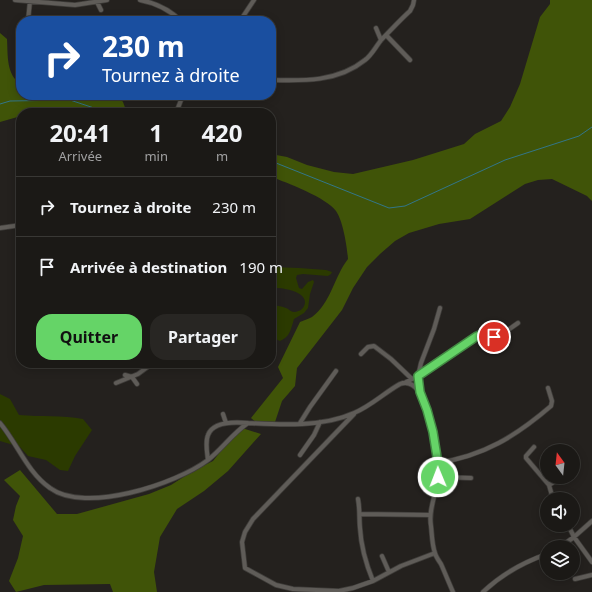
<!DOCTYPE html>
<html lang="fr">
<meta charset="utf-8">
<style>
:root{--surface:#1b1916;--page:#282623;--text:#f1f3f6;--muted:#a0a0a1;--line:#393835;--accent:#65d467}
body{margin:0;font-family:"Noto Sans",sans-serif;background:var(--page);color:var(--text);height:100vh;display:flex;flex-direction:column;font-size:15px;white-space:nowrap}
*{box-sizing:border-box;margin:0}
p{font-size:13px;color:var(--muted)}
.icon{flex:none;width:22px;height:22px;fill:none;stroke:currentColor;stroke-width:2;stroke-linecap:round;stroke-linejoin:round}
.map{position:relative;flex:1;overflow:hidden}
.sheet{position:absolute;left:16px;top:108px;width:260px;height:260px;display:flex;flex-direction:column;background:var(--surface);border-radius:16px;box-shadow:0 2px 10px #0003,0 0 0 1px var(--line)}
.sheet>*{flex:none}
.guide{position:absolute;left:16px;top:16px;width:260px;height:84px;border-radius:16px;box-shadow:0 2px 10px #0003,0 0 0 1px var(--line);background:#1a4fa0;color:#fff;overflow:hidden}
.needle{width:26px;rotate:345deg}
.buttons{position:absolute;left:540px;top:444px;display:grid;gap:8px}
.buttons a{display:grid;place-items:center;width:40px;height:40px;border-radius:50%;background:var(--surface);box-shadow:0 2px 10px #0003,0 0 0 1px var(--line);font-size:20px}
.pin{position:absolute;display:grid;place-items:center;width:34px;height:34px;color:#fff;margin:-17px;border:2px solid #fff;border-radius:50%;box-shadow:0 1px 4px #0007}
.me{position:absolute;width:44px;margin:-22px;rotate:359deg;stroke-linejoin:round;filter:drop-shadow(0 0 3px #0008)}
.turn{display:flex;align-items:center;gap:14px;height:84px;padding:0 20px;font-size:18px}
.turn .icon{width:52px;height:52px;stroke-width:2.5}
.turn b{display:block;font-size:28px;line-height:34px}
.eta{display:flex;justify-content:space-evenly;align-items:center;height:68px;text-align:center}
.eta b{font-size:24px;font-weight:700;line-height:28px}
.action{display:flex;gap:8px;margin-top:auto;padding:8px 20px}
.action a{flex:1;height:46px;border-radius:16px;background:var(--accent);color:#111;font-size:16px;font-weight:700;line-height:46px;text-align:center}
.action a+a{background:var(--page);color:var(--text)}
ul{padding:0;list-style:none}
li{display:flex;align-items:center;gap:12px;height:60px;padding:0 20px;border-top:1px solid var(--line)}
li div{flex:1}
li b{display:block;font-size:15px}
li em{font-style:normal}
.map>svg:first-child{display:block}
</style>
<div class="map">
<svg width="592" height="592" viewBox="0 0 592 592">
<rect width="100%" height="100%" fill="#24211e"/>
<path fill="#2b3a00" d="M271 267 299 268 326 270 332 272 331 274 328 276 303 274 297 275 296 278 299 288 302 289 308 282 313 280 314 282 310 294 308 308 304 313 294 319C291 329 290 337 280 341L271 337V304C276 306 281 306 286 308 289 309 291 312 294 312 304 312 309 301 301 295 295 290 279 287 271 288Z
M0 394 10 399 19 415C41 417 62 415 83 419L92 430 75 456 68 471 60 470 46 460 28 456 20 447 0 441Z"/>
<path fill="#405408" d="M550 0H592V201L587 196 552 179 538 180 525 184 470 219 439 224 409 233 395 241 380 254 367 267 353 288 342 310 297 368 295 386 282 401 275 422C265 425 259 426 251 418L283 378 278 367 300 322C304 320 309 319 312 317 331 303 334 277 348 259 347 246 343 221 336 211 327 198 286 182 271 177V154L287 157 307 165 334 172 353 174 413 160 464 144 475 134 501 121 510 107 520 84 540 17 550 4Z
M0 33 7 39C8 55 6 75 21 84V95H118L123 102 127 113 50 112 21 113V116L0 122Z
M242 428 261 434 228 471 204 491 177 509 160 537 154 572 157 592H113L110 584 44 585 16 592 9 581 18 558 23 536 13 520 16 506 20 496 4 480 20 470 57 514H77L149 494 171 485 193 471 213 461 224 447Z"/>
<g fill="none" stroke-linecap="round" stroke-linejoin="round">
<path stroke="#327689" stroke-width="1" d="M0 104 10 101 70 100 109 113
M271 161 389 208 405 206 505 160 579 136 592 127"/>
<g stroke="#3f3d3a" stroke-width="5.5">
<path id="minor" d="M15 0 75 5 107 0
M140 0C156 3 169 9 181 21
M97 2 101 10
M28 21 30 1
M240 21 254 0
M376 28 381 40
M386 35 410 60
M271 80C303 81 338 82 365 60 372 55 376 46 382 39 391 30 400 20 410 11L413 5 414 0
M176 113 183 95
M0 228 21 225
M361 354 368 347 374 346 391 359 412 379
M125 375 132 377 137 384
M406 382C428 372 446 355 466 342 471 339 477 334 483 334 488 333 492 337 498 337L518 323
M116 383 138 374 153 363
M420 392 418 376 421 363 434 329 440 308
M223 414 226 423
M354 414 253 519 245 532 242 542 245 568 276 585 293 589 339 591 353 588 373 581 401 566 435 553
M0 423C17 443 27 472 50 488 85 514 176 484 208 460 222 449 233 433 248 423 282 425 323 427 354 413 371 406 384 393 400 384 429 372 439 458 438 476 437 493 428 509 431 526 432 535 432 545 435 553 436 557 439 561 441 564 445 573 449 583 453 592
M300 423 310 407 336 371
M534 447 526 456V458L549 485 553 499
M300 455 314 435 320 422
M208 460C207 452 205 442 208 435 213 421 237 422 248 423
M437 463C484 456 516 436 551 406L552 401 548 388
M438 477 471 478
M549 485 562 477
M358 499C360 509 359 518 360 528 361 546 366 564 373 581
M360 514 430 515
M568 525 574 537 592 562
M560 547 574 537 592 521
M382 556 389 572
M575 579 592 575
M483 592C501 575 524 562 547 554"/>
</g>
<use href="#minor" stroke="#5f5c58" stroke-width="4"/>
</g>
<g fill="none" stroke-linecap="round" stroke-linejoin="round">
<g stroke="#428a43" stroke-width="10">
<path id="route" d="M438 477 437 457 433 432 427 410 420 392 418 376 477 336 484 333 494 337"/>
</g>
<use href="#route" stroke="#65d467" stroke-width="7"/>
</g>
</svg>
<div class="buttons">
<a><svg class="needle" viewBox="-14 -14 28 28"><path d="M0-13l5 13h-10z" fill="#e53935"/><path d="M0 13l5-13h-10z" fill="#a0a0a1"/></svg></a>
<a><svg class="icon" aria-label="sound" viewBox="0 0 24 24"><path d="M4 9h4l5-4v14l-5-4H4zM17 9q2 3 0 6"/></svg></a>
<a><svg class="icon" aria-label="layers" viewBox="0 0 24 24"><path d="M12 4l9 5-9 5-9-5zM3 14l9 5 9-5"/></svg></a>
</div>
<div class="pin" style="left:494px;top:337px;background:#d93025"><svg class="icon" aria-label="arrive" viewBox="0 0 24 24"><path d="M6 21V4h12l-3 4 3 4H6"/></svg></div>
<svg class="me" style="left:438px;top:477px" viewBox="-20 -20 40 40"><circle r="17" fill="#65d467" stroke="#fff" stroke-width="3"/><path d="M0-11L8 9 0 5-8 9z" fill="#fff"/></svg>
<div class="guide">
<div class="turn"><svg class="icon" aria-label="right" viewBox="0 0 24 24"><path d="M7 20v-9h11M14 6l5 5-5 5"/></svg><div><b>230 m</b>Tournez à droite</div></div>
</div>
<section class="sheet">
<div class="eta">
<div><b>20:41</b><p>Arrivée</p></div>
<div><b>1</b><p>min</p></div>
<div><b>420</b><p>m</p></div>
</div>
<ul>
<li><svg class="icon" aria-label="right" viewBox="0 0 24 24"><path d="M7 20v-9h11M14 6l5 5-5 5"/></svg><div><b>Tournez à droite</b></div><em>230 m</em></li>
<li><svg class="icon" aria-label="arrive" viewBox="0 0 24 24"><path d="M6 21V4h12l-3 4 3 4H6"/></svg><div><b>Arrivée à destination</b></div><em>190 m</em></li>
</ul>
<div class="action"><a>Quitter</a><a>Partager</a></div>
</section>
</div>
